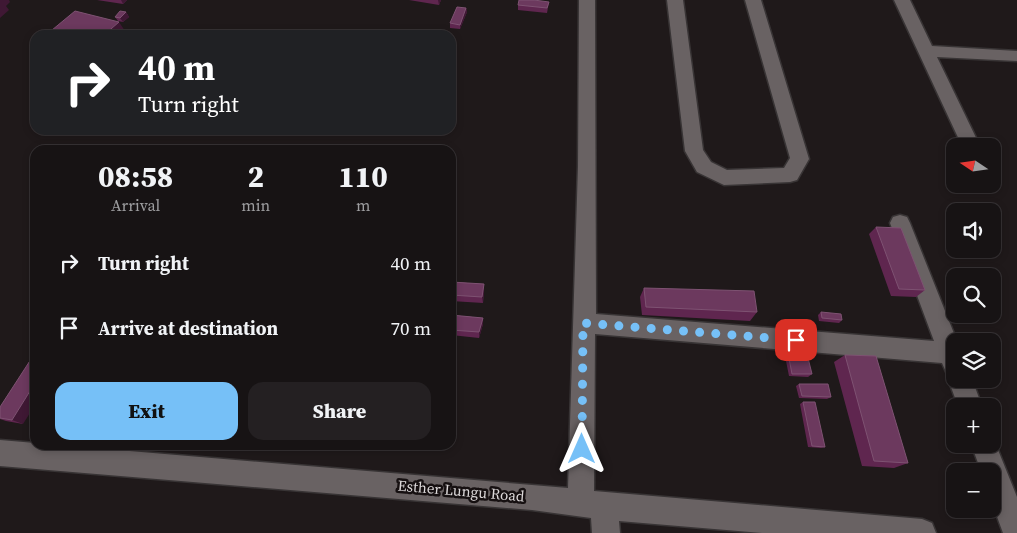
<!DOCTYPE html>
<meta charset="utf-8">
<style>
:root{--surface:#171314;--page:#242022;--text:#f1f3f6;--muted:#9e9ea0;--line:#363234;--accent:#76c0f7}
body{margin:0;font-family:"Source Serif 4",serif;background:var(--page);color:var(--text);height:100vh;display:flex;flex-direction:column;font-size:19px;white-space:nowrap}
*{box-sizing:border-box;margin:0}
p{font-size:16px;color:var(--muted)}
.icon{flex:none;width:28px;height:28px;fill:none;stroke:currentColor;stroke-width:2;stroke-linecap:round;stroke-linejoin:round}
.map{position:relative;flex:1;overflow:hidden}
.sheet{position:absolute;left:30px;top:145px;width:426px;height:305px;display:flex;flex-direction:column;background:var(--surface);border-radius:15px;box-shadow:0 2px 8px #0003,0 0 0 1px var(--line)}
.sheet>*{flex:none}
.guide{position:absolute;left:30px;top:30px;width:426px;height:105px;border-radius:15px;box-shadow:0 2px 8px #0003,0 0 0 1px var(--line);background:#202124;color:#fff;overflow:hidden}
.needle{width:32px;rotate:283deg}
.fabs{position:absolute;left:946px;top:138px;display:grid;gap:10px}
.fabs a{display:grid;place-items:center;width:55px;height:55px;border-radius:10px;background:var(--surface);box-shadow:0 2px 8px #0003,0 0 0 1px var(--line);font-size:25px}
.pin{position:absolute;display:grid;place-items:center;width:42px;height:42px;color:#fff;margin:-21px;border-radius:10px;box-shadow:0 2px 8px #0006}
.me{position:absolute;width:55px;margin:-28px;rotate:0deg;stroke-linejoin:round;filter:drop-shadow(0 0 4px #0008)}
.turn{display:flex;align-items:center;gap:18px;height:105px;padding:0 25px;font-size:22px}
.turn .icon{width:65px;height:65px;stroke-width:2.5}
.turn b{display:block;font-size:35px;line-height:42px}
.eta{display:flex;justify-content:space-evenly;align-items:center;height:85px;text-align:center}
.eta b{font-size:30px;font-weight:800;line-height:35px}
.cta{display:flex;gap:10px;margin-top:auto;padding:10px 25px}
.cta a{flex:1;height:58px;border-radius:15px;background:var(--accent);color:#111;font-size:20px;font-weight:800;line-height:58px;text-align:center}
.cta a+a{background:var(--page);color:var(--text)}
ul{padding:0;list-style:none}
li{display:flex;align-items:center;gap:15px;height:65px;padding:0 25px}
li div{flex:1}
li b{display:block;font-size:19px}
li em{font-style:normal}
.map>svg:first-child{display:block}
</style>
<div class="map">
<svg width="1017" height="533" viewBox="0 0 1017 533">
<rect width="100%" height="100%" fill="#1f191a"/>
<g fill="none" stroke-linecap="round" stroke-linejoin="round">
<g stroke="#383435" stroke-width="3">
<path id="minor" d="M579 0H595L596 314 934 341 890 223 893 217 900 215 907 217 910 223 957 341H955V379H972L982 406H958L948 379 950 374 946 372 942 363 595 334 594 491 922 519 932 523 936 533H762L619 521 620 533H592L591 518 532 510 0 466V440L35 443V445H59L568 488 578 166Z
M667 0H683L703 150 711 162 727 170 784 168 790 158 745 0H761L809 159 797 180 790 182 724 185 697 172 685 151Z
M894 0H910L932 46 1017 51V61L937 57 980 146H962Z
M992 435 1017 497V533H1003L992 503V471H981L971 444H992Z"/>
</g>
<use href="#minor" fill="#696263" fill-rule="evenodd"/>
</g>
<path fill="#5f264f" d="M97 0H127L123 4Z
M409 0H441L439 5Z
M549 2 547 13 518 10V5Z
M466 8 467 12 460 29 450 28V23Z
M126 12 129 17 123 22 118 21 115 17Z
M876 227 925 290 916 297 891 296 869 234Z
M451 282 484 284V290L483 303 451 301Z
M644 288 757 312 750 321 642 315 640 297Z
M821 312 842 320 839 323 819 321 818 315Z
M451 315 483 318V324L479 338 451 335Z
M788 353 812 374 808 377 789 376 785 356Z
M845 355 908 463 894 468 862 466 834 362Z
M799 384 831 397 827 399 799 398 796 386Z
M803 402 825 447 821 448 808 447 800 404Z
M0 407 23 424 6 421 0 419Z"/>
<path fill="#3f1834" d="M0 0H9L10 2 6 6 9 10 0 18Z
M121 0H127L123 4Z
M438 0H441L439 5Z
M466 8 467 12 460 29V25Z
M126 12 129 17 123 22 120 18Z
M119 22 127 34 126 35H104Z
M484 284V290L483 303 482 297Z
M483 318V324L479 338V332Z
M35 383V405L23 424 12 420Z"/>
<path fill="#6c395e" stroke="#7e5272" d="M519 0H534L549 2 547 8 518 5Z
M457 7 466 8 460 25 450 23Z
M75 11 119 22 104 35H46Z
M120 11 126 12 120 18 115 17Z
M138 31 150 33 148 35H134Z
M876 227 901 228 925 290 899 289Z
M451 282 484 284 482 297 451 295Z
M644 288 754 291 757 312 646 307Z
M821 312 841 314 842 320 822 318Z
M451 315 483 318 479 332 451 330Z
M35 353V383L12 420 0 418V407Z
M788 353 807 354 812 374H792Z
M845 355 876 356 908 463 874 461Z
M799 384H828L831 397 802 396Z
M803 402H815L825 447 812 446Z"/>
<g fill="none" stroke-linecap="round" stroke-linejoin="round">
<path stroke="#76c0f7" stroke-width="9" stroke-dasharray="0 16.2" d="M582 449 583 323 796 340"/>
</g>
<g text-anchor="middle" stroke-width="5" stroke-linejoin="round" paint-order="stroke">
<g font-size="15" fill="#ddd9da" stroke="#161011">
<text transform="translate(461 491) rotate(5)" y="5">Esther Lungu Road</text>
</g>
</g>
</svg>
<div class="fabs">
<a><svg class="needle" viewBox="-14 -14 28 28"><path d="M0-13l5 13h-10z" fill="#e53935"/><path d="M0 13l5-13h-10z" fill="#9e9ea0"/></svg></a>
<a><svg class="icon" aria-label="sound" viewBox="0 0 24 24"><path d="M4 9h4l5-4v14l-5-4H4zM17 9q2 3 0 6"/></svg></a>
<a><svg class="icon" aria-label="search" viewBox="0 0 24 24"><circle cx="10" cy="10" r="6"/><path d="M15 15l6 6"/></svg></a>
<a><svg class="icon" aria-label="layers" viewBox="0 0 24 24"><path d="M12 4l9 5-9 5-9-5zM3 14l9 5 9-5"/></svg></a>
<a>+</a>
<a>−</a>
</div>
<div class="pin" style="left:796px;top:340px;background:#d93025"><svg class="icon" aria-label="arrive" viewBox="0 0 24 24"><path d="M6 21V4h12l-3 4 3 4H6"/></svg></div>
<svg class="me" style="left:582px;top:449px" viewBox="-20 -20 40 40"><path d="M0-17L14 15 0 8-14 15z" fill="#76c0f7" stroke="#fff" stroke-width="4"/></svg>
<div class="guide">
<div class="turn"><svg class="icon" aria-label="right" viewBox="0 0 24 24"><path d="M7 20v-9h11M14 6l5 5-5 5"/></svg><div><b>40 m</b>Turn right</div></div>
</div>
<section class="sheet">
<div class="eta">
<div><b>08:58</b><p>Arrival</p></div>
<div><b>2</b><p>min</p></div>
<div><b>110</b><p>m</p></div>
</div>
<ul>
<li><svg class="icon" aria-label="right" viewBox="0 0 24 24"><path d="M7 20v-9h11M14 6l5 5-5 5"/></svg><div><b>Turn right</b></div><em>40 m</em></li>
<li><svg class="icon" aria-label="arrive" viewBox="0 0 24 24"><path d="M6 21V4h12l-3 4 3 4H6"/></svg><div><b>Arrive at destination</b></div><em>70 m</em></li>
</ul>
<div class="cta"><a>Exit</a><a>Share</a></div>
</section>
</div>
